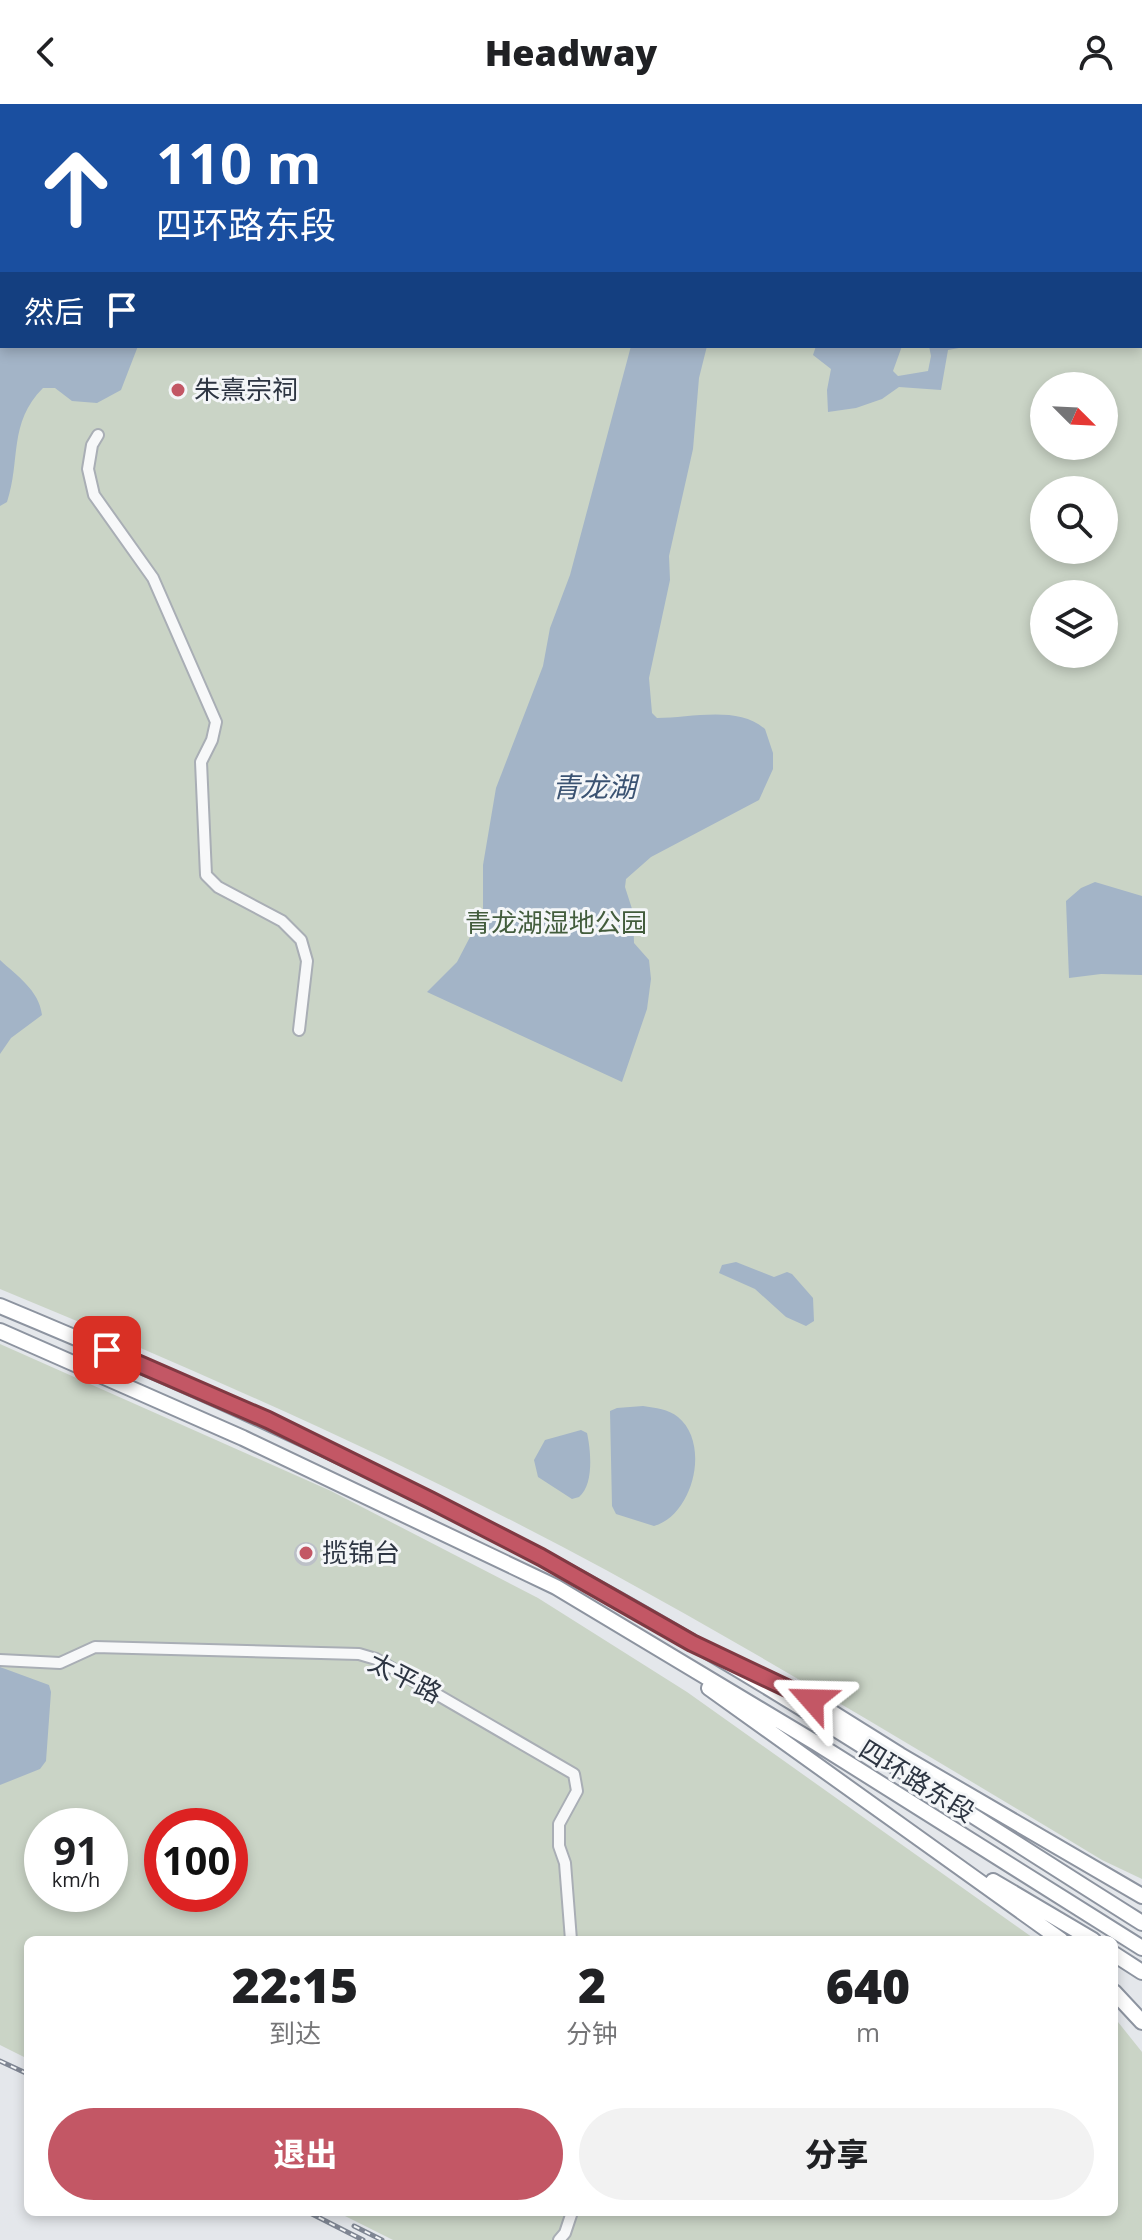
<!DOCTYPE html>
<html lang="zh">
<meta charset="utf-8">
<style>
:root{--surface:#fff;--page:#f2f2f2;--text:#202124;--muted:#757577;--accent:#c35765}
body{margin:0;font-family:"Open Sans","Noto Sans SC",sans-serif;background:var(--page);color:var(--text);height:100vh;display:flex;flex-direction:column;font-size:30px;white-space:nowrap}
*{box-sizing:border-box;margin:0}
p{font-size:26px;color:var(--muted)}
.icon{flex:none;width:44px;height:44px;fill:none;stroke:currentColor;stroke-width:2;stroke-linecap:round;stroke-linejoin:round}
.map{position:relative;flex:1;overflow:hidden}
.drawer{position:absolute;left:24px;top:1832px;width:1094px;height:280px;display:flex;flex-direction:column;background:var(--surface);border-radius:12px;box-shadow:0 4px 12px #0003}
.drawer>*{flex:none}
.top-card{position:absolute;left:0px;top:0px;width:1142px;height:244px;box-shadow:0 4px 12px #0003;background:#1a4fa0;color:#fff;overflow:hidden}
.needle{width:52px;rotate:114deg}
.tools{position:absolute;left:1030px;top:268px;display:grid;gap:16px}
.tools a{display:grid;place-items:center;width:88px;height:88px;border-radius:50%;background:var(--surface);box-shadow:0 4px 12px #0003;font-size:40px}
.speed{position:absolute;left:24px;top:1704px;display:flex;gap:16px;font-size:40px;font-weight:700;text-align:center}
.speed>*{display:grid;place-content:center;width:104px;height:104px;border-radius:50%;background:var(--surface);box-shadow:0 4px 12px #0003;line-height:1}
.speed small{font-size:20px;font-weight:400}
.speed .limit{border:12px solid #d22;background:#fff;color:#111}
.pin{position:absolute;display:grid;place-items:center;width:68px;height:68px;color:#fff;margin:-34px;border-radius:16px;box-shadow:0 4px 12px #0006}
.me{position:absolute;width:88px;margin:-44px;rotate:295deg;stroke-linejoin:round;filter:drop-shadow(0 0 6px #0008)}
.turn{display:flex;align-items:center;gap:28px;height:168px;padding:0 24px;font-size:36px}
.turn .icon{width:104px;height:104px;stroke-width:2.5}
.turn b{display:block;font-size:56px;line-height:68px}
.then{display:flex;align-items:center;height:76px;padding:0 24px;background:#0003;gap:16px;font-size:30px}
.eta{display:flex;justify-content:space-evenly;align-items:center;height:136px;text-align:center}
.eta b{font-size:48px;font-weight:800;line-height:56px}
.button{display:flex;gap:16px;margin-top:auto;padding:16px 24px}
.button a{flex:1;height:92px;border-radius:48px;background:var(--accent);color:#fff;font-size:32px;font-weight:800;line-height:92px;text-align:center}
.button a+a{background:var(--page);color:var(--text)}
header{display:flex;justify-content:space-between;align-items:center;height:104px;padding:0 24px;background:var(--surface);font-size:36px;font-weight:800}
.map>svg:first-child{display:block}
</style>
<header><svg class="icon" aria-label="back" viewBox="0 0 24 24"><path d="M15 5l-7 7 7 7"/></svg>Headway<svg class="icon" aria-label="person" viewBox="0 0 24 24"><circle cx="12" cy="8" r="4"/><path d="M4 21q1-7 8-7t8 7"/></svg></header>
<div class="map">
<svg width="1142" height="2136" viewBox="0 0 1142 2136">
<rect width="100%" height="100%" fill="#e4e7eb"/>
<path fill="#cad4c6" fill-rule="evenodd" d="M0 0H1142V1775L1102 1756C937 1657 774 1558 606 1466 410 1360 206 1270 0 1185ZM2 2H1140V242H2ZM1044 282H1104V342H1044ZM1044 386H1104V446H1044ZM1044 490H1104V550H1044Z
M0 1240 331 1387 538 1494 687 1588 1036 1836H28V1955L0 1941ZM42 1722H110V1790H42ZM162 1722H230V1790H162Z
M1114 1913 1142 1948V2136H393L337 2108H1114Z"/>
<path fill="#a3b4c7" d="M0 0H45L2 2V242H138L121 286 97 299 72 297 55 284H43C8 319 21 356 7 398L0 402Z
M417 0H772L415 2Z
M631 242H707L699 274 693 345 669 452 670 476 649 574 652 609 657 614C690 614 738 601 765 625L773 649V665L759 696 651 753 626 775 625 783 633 808 634 839 649 856 651 875 647 905 622 978 427 888 457 858 483 808V761L496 684 543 562 550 524 570 471Z
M816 242H902L893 267 898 272 928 267 931 252 929 242H970L948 246 941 286 899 283 882 295 856 304 828 308 827 286 831 265 813 251Z
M1095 778 1142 792V871L1101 870 1069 874 1066 797 1081 784Z
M0 856C17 872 39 886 42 911L11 934 0 950Z
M736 1158 774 1173 787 1168 792 1170 813 1194 814 1217 806 1222 786 1213 755 1185 719 1169 722 1161Z
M643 1302C656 1304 668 1305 678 1313 711 1340 693 1411 654 1422L616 1410 612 1402 610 1307 617 1304Z
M581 1326 587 1329C591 1347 594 1381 579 1393L572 1395 538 1373 534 1356 545 1336Z
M0 1563 49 1581 51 1588 46 1657 40 1665 0 1681Z"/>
<path fill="#bcc0c7" d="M294 1450a12 12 0 1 1 24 0a12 12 0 1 1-24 0Z"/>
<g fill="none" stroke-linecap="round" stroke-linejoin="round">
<g stroke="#a9aeb5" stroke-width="14">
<path id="minor" d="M98 331 92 341 88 365 94 391 153 474 216 618 212 636 201 658 206 771 218 783 282 817 301 836 307 857 299 926
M0 1556 60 1559 95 1543 359 1550 376 1555 574 1670 577 1687 559 1720V1742L565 1759 571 1836
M559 2136 565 2129 572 2108"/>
</g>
<g stroke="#8d94a0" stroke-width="18">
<path id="highway" d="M0 1202C183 1278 364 1359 539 1452 747 1563 943 1694 1142 1819
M0 1227 243 1334 556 1483 816 1639 1142 1844
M769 1575 812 1596 900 1651 1142 1792
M709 1584 1061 1836
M993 1777 1093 1836
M1114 1850 1142 1868
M1114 1888 1142 1918"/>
</g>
<use href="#minor" stroke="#f7f8f9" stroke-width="10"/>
<use href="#highway" stroke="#fff" stroke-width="14"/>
<g stroke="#7f8693" stroke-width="5">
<path id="rail" d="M0 1957 28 1970
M308 2108 363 2136
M354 2122 382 2136"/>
</g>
<use href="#rail" stroke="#f4f6f8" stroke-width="2" stroke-dasharray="6" stroke-linecap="butt"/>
</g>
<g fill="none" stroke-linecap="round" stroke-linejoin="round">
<g stroke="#7f3942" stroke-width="20">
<path id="route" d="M107 1246 268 1316 430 1396 541 1453 692 1539 812 1596"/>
</g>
<use href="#route" stroke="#c35765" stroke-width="14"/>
</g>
<g fill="#c35765" stroke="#f4f6f8" stroke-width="3">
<circle cx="178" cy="286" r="8"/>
<circle cx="306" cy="1449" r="8"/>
</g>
<g text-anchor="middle" stroke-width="6" stroke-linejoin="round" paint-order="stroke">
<g font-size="26" fill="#2d3542" stroke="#f4f6f8" text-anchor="start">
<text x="194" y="295">朱熹宗祠</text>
<text x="322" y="1458">揽锦台</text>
</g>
<g font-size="26" fill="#425c3c" stroke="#f4f6f8">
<text x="556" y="828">青龙湖湿地公园</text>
</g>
<g font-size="26" fill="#2d3542" stroke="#f4f6f8">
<text transform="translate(405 1574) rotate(27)" y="9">太平路</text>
<text transform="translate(917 1677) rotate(32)" y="9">四环路东段</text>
</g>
<g font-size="28" font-style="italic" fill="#3b5372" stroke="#f4f6f8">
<text x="594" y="693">青龙湖</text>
</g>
</g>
</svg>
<div class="tools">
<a><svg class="needle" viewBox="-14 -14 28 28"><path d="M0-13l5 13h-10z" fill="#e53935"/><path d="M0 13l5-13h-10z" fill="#757577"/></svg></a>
<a><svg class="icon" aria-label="search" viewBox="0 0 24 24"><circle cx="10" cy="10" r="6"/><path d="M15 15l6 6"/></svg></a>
<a><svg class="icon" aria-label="layers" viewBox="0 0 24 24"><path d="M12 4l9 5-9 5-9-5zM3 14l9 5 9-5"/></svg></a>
</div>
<div class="speed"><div>91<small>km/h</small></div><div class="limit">100</div></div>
<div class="pin" style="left:107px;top:1246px;background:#d93025"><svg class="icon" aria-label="arrive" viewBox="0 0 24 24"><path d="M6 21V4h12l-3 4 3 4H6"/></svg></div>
<svg class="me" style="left:812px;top:1596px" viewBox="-20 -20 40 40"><path d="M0-17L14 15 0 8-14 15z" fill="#c35765" stroke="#fff" stroke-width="4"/></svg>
<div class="top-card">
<div class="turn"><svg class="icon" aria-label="ahead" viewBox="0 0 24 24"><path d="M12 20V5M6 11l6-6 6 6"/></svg><div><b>110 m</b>四环路东段</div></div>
<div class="then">然后<svg class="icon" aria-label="arrive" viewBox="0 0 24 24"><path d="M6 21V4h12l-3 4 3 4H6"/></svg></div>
</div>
<section class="drawer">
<div class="eta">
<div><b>22:15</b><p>到达</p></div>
<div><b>2</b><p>分钟</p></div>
<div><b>640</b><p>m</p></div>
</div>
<div class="button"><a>退出</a><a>分享</a></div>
</section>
</div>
